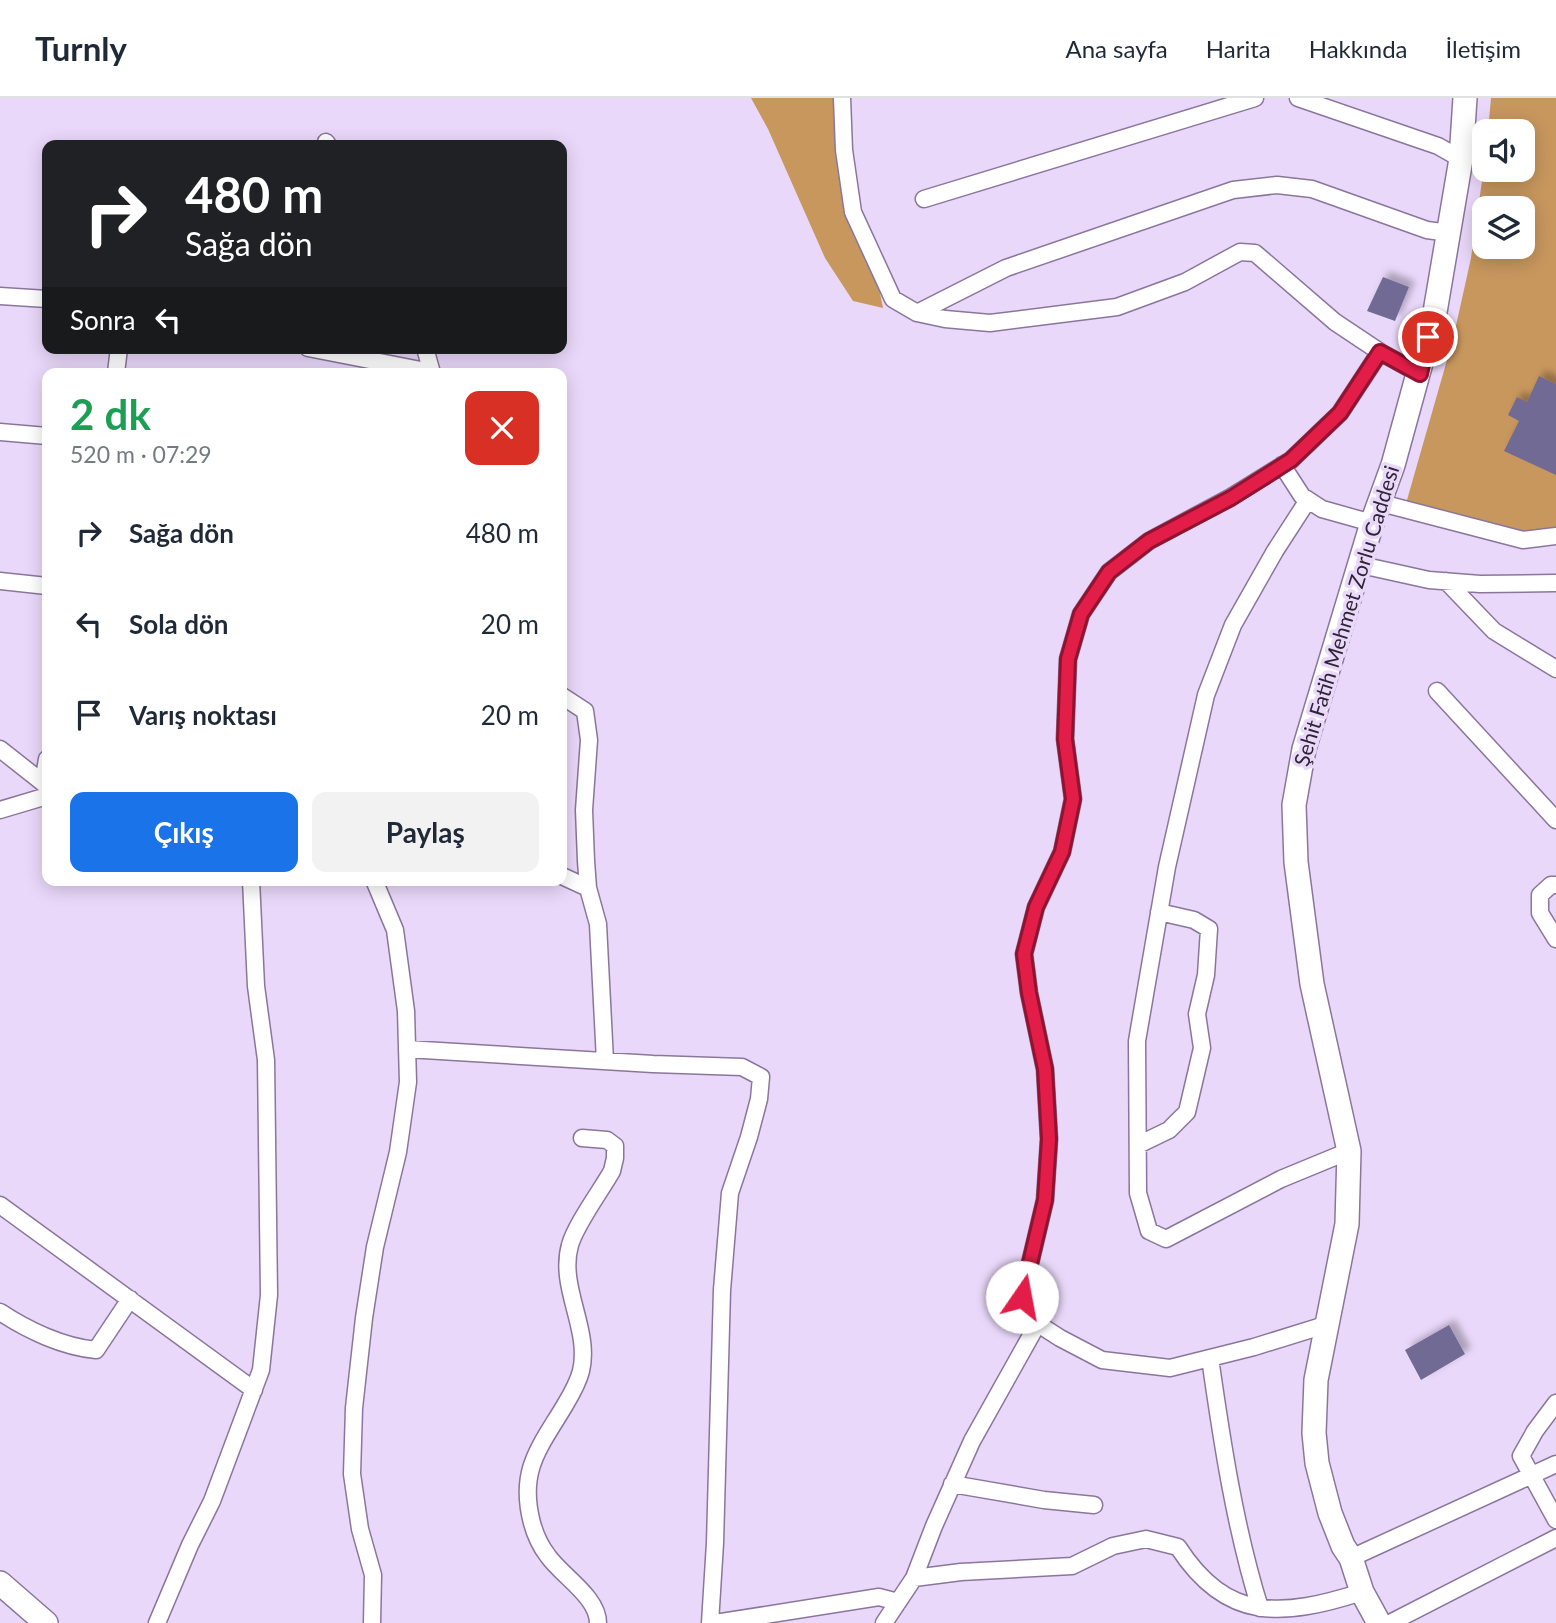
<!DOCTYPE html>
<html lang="tr">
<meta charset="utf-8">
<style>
:root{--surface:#fff;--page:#f2f2f3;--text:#1f2937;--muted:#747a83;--line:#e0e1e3;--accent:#1a73e8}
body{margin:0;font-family:Lato,sans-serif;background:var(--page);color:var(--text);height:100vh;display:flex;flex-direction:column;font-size:26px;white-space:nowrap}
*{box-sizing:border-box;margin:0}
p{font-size:23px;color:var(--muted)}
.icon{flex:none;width:38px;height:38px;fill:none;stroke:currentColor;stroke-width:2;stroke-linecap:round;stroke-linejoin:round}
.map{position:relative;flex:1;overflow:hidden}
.side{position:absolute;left:42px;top:270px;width:525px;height:518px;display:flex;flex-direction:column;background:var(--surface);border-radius:14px;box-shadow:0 4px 18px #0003}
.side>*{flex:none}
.guide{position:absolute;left:42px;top:42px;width:525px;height:214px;border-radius:14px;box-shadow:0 4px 18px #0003;background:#202124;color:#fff;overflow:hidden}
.fabs{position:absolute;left:1472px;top:21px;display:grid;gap:14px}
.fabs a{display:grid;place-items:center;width:63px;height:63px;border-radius:14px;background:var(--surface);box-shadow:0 4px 18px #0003;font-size:35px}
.pin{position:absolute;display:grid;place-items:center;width:60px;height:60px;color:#fff;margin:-30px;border:4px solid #fff;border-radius:50%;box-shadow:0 2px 7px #0007}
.me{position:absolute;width:77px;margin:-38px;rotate:12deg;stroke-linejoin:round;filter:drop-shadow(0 0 5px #0008)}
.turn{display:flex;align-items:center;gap:24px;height:147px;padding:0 28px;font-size:32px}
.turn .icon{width:91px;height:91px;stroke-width:2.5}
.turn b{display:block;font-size:49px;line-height:60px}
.then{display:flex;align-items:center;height:66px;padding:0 28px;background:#0003;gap:14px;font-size:26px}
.round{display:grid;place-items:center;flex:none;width:74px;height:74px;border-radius:14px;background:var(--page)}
.overview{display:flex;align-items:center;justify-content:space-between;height:119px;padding:0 28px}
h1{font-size:42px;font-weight:700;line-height:52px;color:#1e9e55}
.button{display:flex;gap:14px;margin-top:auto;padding:14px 28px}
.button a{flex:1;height:80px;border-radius:14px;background:var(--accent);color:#fff;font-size:28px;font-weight:700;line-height:80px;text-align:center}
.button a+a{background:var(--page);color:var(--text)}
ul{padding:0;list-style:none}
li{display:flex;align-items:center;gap:21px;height:91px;padding:0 28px}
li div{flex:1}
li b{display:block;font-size:26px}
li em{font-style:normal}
header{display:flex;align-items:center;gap:42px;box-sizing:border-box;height:98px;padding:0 35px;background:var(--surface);border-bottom:2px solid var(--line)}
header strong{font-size:33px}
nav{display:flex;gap:38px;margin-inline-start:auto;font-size:24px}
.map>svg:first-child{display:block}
</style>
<header>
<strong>Turnly</strong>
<nav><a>Ana sayfa</a><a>Harita</a><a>Hakkında</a><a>İletişim</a></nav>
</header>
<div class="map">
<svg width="1556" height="1525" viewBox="0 0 1556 1525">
<defs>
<filter id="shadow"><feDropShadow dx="6" dy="-6" stdDeviation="3.5" flood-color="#0004"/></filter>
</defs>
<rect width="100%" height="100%" fill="#ead8fa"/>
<path fill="#c8975e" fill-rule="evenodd" d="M751 0H839L851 82 866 125 883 210 853 203 825 160 768 31Z
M1491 0H1556V442L1427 419H1404L1403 416 1453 241 1471 160 1484 69V72H1522V33H1488ZM1484 110H1522V149H1484Z"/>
<path fill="#6f6b94" filter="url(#shadow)" d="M1383 179 1409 189 1395 223 1367 213Z
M1539 278 1556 286V377L1504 353 1519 323 1508 317 1517 299 1527 304Z
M1449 1227 1465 1256 1421 1282 1405 1252Z"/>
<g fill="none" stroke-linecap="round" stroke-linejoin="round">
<g stroke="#8a769c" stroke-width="19">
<path id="street" d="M842 0 844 52 853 114 893 201 917 215 945 221 990 225 1117 209 1185 184 1240 154 1255 155 1335 224 1380 254 1420 276
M1298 0 1438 48 1461 61
M326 44 328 47
M924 101 1255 0
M0 198 47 201
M917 215 1006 170 1233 92 1277 87 1312 91 1427 132 1449 135
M308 250 431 274
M425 250 432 275
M116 275 119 250
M0 334 47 338
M1282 367 1302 398 1322 411 1372 425
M1308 402 1275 453 1233 527 1206 597 1167 769 1137 943 1138 1095 1149 1133 1166 1141 1281 1081 1349 1053
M1381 405 1523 442 1556 438
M1361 467 1429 482 1480 486 1556 485
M0 483 47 488
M1446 483 1494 533 1556 571
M1437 593 1556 722
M562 598 585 613 589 642 584 712 586 763 588 790 598 826 605 963
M0 651 47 688
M43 685 47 661
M0 712 47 698
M562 778 588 790
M1556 787H1551L1540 797V815L1556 841
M407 951 653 966 742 969 761 979 759 1001 749 1039 730 1095 722 1192 715 1445 710 1525
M582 1040 607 1042 615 1048V1060L612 1073C600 1094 576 1126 570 1147 558 1189 591 1231 581 1273 578 1285 571 1297 565 1307 540 1349 518 1372 532 1425 535 1436 541 1449 548 1458 562 1478 598 1499 598 1525
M1138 1047 1169 1032 1187 1014 1202 950 1197 916 1206 877 1209 831 1194 822 1159 814
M0 1107 254 1292
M0 1214C27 1232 63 1249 96 1252L130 1201
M1325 1227 1254 1249 1170 1270 1102 1262 1060 1240 1032 1222 1022 1199 1045 1102 1049 1041 1045 971 1029 895 1024 856 1036 809 1062 754 1073 701 1065 641 1068 561 1081 516 1109 474 1149 443 1231 399 1291 362 1340 315 1380 254
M1210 1260C1222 1344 1235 1430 1260 1510
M1556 1305 1535 1333 1521 1358 1556 1422
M952 1386 1044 1402 1094 1407
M1351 1460 1556 1366
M914 1480 961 1474 1072 1468 1113 1448 1146 1441 1178 1449C1227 1525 1283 1519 1362 1494
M157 1525 190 1447 212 1403 261 1272 269 1197 266 962 256 888 251 782
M372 1525 373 1477 360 1431 352 1376 354 1310 364 1220 375 1149 398 1054 408 984 406 913 395 832 374 782
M715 1525 879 1499 898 1504
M884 1525 914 1480 934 1428 972 1343 1038 1225
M1390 1525 1556 1440"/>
</g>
<g stroke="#8a769c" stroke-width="26">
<path id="secondary" d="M0 1485 46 1525
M1379 1525 1362 1494 1351 1460 1343 1448 1330 1415 1317 1365 1314 1335 1316 1282 1347 1126 1349 1053 1312 886 1296 764 1294 707 1304 651 1372 425 1393 367 1435 214 1461 61 1465 0"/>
</g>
<use href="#street" stroke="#fff" stroke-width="16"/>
<use href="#secondary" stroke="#fff" stroke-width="23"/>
</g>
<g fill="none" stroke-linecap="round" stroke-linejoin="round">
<g stroke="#92132f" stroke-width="18">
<path id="route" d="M1022 1199 1045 1102 1049 1041 1045 971 1029 895 1024 856 1036 809 1062 754 1073 701 1065 641 1068 561 1081 516 1109 474 1149 443 1231 400 1291 362 1340 315 1380 254 1420 276 1428 239"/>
</g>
<use href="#route" stroke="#e11d48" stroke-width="12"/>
</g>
<g text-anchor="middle" stroke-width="7" stroke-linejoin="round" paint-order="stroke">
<g font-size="21" fill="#2d2434" stroke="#ead8fa">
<text transform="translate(1347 518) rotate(-73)" y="7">Şehit Fatih Mehmet Zorlu Caddesi</text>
</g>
</g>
</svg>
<div class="fabs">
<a><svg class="icon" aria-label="sound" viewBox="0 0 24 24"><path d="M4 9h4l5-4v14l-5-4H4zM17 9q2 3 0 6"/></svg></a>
<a><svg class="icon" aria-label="layers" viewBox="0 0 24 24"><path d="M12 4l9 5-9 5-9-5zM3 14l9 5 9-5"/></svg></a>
</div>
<div class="pin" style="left:1428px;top:239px;background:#d93025"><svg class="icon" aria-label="arrive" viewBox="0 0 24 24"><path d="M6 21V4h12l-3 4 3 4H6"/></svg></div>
<svg class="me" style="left:1022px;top:1199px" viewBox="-20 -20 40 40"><circle r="19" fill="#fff"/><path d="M0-13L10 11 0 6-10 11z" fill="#e11d48"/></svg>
<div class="guide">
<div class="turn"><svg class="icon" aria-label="right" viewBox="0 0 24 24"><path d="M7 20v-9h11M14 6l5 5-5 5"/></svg><div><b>480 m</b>Sağa dön</div></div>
<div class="then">Sonra<svg class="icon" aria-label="left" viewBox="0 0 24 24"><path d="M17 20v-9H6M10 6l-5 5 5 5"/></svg></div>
</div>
<section class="side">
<div class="overview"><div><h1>2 dk</h1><p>520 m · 07:29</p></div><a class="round" style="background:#d93025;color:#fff"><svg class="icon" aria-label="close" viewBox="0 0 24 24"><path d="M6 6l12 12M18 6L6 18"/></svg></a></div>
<ul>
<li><svg class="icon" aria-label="right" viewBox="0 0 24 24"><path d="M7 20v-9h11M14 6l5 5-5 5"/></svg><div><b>Sağa dön</b></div><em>480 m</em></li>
<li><svg class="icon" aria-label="left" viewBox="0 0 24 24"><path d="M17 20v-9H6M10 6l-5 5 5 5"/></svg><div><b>Sola dön</b></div><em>20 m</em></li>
<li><svg class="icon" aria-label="arrive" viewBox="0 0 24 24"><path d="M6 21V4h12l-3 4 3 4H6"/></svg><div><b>Varış noktası</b></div><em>20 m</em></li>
</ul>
<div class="button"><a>Çıkış</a><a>Paylaş</a></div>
</section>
</div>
